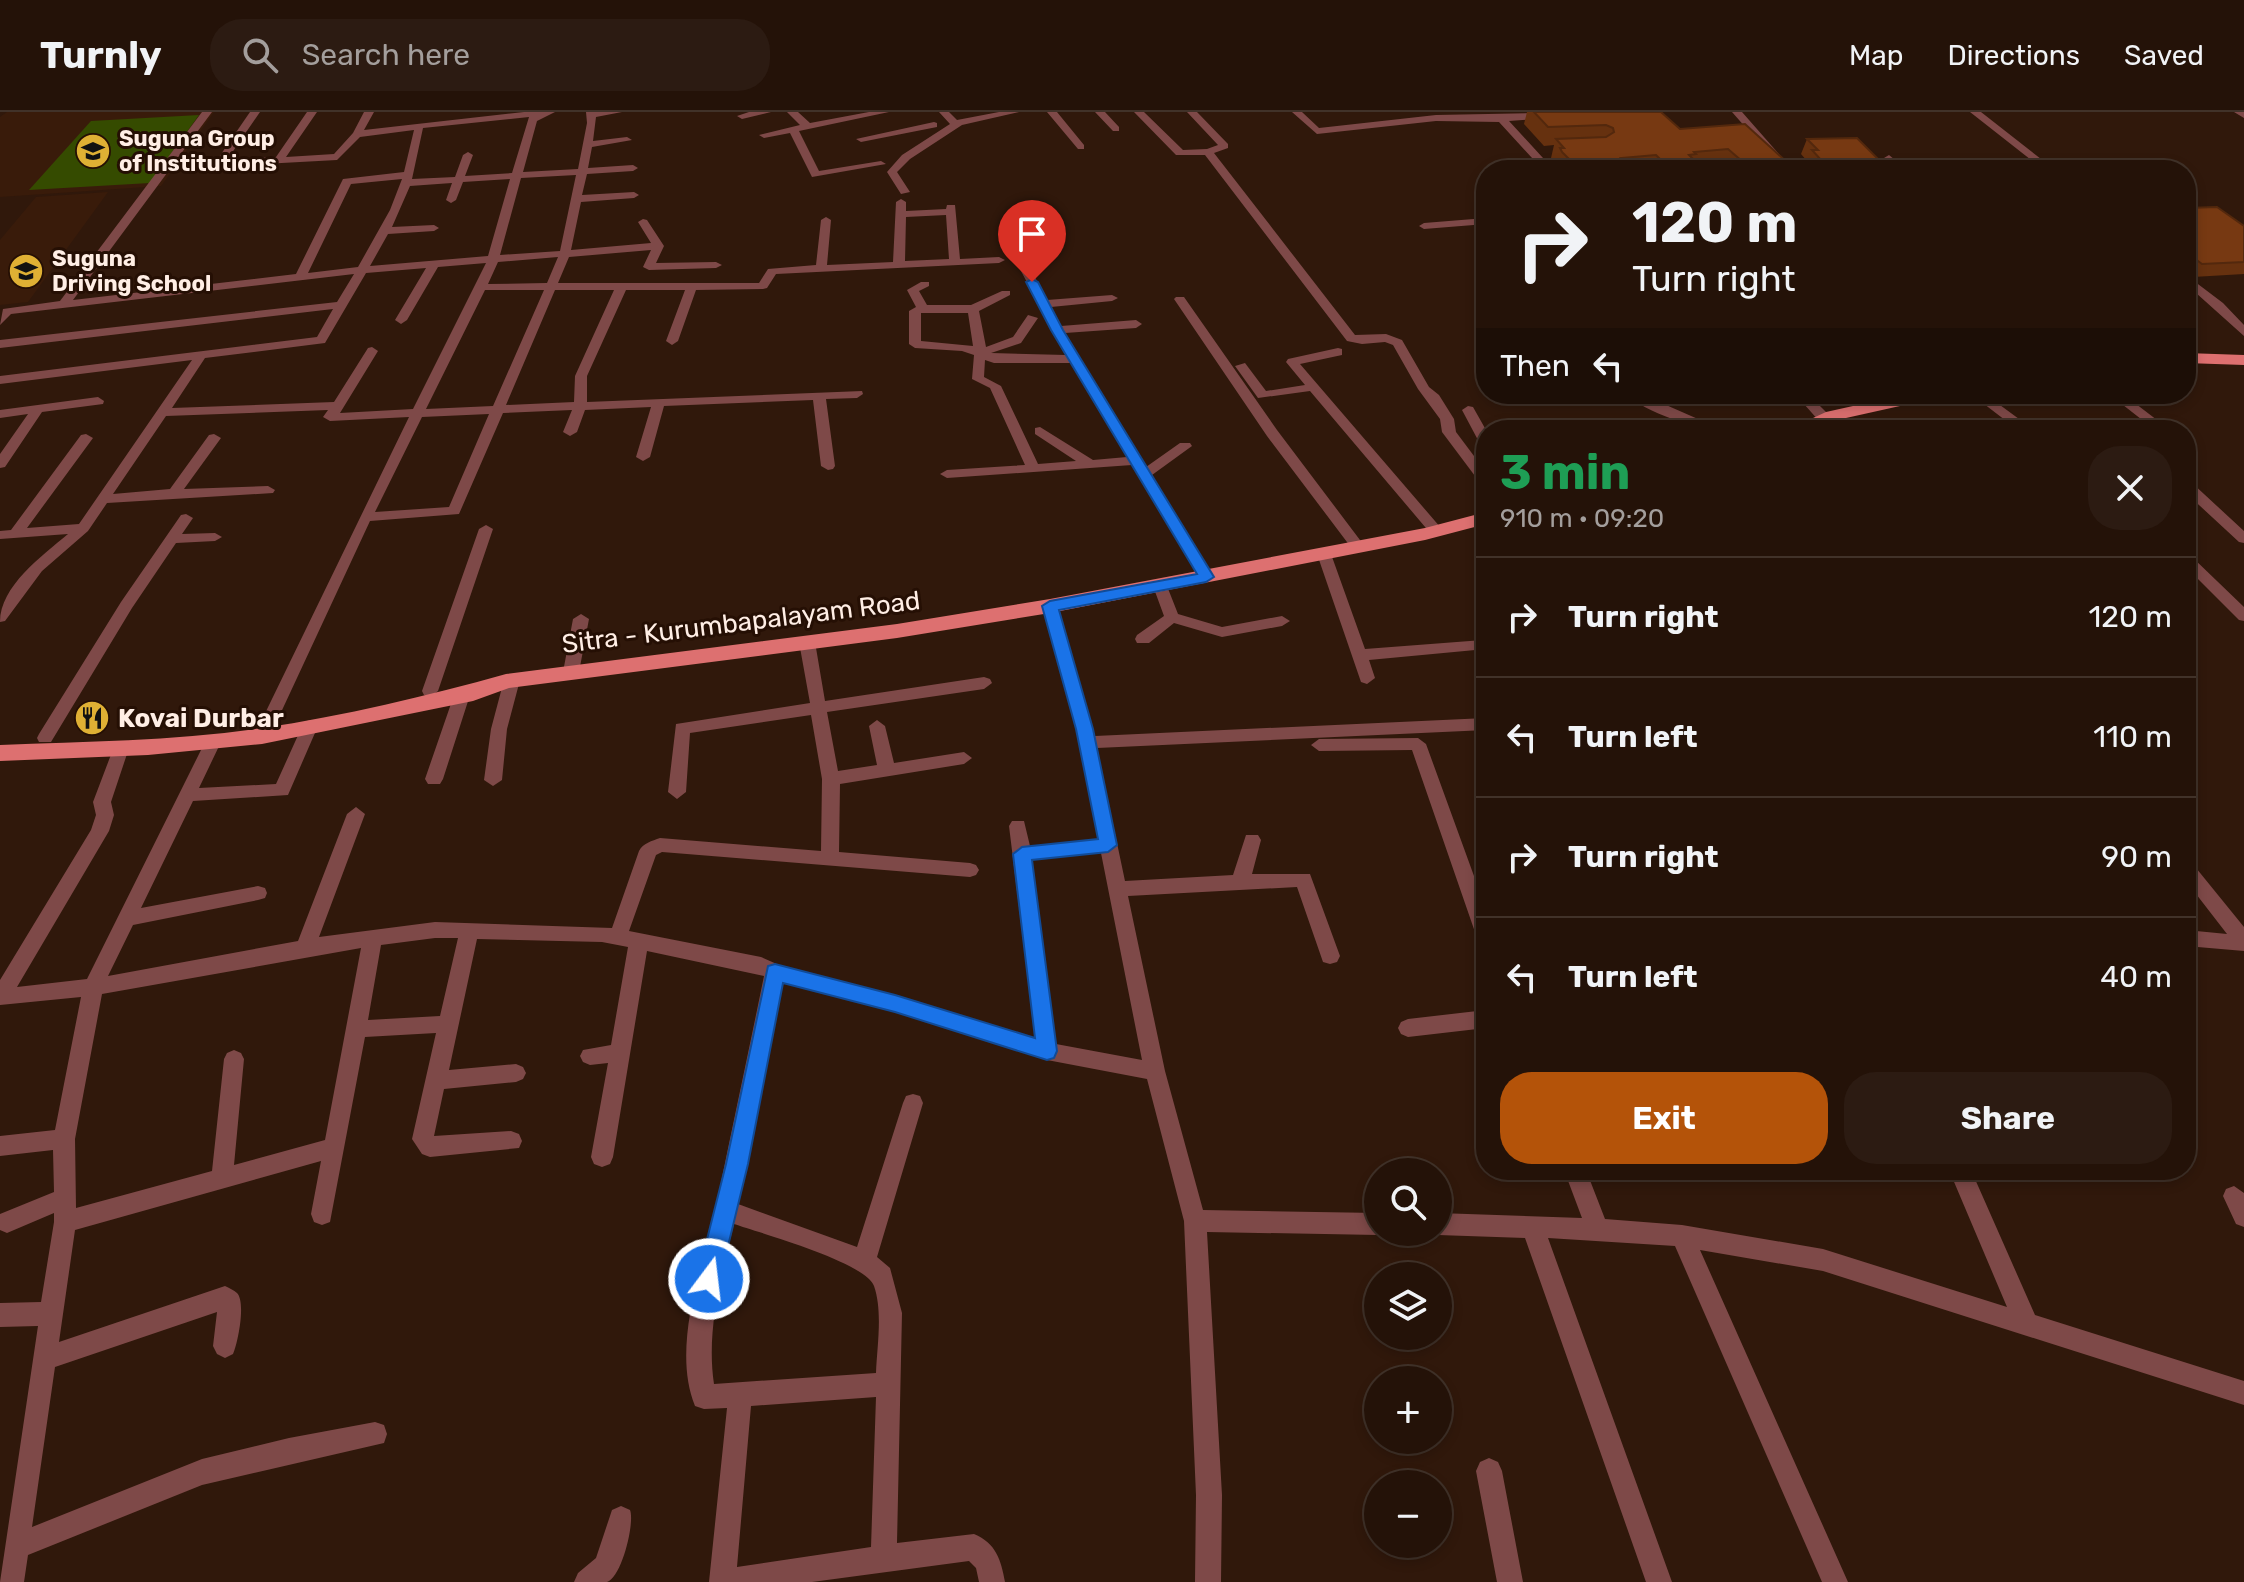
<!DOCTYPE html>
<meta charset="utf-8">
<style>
:root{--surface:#241208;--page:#2c1b12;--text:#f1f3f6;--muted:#a39e9c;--line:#413229;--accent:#b45309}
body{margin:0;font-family:Rubik,sans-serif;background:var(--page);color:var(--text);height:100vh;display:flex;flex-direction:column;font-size:30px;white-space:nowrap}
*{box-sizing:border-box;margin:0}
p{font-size:26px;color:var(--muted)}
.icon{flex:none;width:44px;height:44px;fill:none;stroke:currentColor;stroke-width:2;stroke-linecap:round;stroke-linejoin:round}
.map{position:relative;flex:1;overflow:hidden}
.panel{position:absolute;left:1476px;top:308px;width:720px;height:760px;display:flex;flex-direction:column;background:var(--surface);border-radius:32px;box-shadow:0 4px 12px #0003,0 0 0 2px var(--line)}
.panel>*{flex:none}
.top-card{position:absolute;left:1476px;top:48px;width:720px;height:244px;border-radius:32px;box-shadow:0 4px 12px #0003,0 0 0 2px var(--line);background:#241208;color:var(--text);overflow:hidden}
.tools{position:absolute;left:1364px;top:1046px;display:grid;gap:16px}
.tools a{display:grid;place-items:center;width:88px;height:88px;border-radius:50%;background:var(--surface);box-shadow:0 4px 12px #0003,0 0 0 2px var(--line);font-size:40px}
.pin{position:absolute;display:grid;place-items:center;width:68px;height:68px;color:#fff;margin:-82px -34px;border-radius:50% 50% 50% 0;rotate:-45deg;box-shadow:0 0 8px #0007}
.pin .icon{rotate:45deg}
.me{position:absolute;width:88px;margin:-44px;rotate:15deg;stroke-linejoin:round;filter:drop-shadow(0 0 6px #0008)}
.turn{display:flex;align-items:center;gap:28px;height:168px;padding:0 24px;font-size:36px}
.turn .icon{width:104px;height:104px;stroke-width:2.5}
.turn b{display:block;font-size:56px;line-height:68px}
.then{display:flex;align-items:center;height:76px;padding:0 24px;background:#0003;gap:16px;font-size:30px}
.round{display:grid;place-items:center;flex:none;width:84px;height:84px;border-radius:32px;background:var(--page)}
.headline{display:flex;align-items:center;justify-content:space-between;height:136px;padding:0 24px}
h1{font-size:48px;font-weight:700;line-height:60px;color:#1e9e55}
.primary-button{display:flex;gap:16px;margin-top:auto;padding:16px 24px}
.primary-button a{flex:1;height:92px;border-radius:32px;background:var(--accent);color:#fff;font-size:32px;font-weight:700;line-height:92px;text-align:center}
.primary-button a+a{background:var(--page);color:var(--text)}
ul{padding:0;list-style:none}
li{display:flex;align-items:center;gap:24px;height:120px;padding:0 24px;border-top:2px solid var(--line)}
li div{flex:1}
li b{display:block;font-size:30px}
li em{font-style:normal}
header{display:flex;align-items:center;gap:48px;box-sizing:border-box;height:112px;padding:0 40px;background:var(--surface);border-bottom:2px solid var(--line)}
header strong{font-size:38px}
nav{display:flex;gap:44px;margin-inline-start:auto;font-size:28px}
.search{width:560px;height:72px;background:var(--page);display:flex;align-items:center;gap:20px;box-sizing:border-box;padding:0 28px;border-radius:32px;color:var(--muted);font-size:30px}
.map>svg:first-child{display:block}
</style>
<header>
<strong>Turnly</strong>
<div class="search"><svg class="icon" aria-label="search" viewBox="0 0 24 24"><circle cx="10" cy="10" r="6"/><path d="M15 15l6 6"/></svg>Search here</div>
<nav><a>Map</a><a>Directions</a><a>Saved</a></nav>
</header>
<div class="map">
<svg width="2244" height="1470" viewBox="0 0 2244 1470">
<rect width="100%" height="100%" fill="#30180b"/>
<path fill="#391b0a" d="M7 0H214L161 74 0 85V5Z
M108 80 28 190 0 193V128L36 85Z"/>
<path fill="#354b00" d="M199 3 150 71 29 78 91 9Z"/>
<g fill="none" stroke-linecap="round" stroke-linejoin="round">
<path fill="#7e4948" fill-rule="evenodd" d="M202 0H212L174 51 217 48 250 0H260L227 48 276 45 307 0H317L286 45 334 42 353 21 364 0H374L364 18 524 0H555L537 9 523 60 578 57 587 11 586 0H622L596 5 593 29 627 25 632 28 592 35 588 56 633 53 638 56 633 59 587 62 582 83 634 80 639 83 634 86 581 90 571 138 651 131 638 110 643 107 647 108 664 134 656 151 716 150 722 153 716 156 649 158 643 155 651 138 569 145 558 171H759L768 157 816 153 821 108 826 105 831 108 827 153 893 150 896 90 901 87 906 90V99L946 97 947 93H955L960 147 999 145 1005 148 999 151 776 162 767 176 763 177 696 178 678 229 672 233 666 229 685 178H626L587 264V290L862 279 863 282 857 286 826 287 835 354 833 357 828 358 821 354 813 288 664 294 650 345 643 349 636 345 651 295 585 298 577 320 570 324 563 320 572 298 503 301 459 402 370 409 270 624 262 630 254 624 409 305 330 309 323 305 328 298 166 304 113 382 170 377 209 323 214 322 221 326 184 377 268 374 275 378 273 381 107 391 88 419 42 459 5 509 0 510C0 474 42 444 68 422L0 427V419L11 418 81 323 86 322 93 326 27 416 79 412 192 248 0 272V264L317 225 333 197 0 236V228L337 190 354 162 11 202 0 213 3 197 60 189ZM529 5 512 61 465 64 473 43 468 40 463 43 455 65 412 67 423 16ZM414 18 404 60 343 67 296 162 73 188 170 57 337 48 360 25ZM576 63 560 139 500 143 521 66ZM402 67 390 98 358 155 308 161 351 72ZM510 67 488 144 370 154 388 122 434 119 439 116 434 113 392 115 410 74 452 71 446 88 451 91 456 88 463 70ZM946 103 949 147 905 149 906 105ZM558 145 547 171 488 172 498 150ZM486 151 413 297 340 301 378 239 372 235 368 236 334 290 172 296 205 246 325 231 366 161 426 156 395 208 401 212 407 208 438 155ZM485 178H544L493 294 426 297ZM555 178H614L575 264 574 290 506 293ZM489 302 449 395 375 400 422 305Z
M749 0H771L742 7 737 4Z
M787 0H798L810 11 869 0H889L799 19 819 59 881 49 886 52 812 65 790 21 764 26 759 23 800 13Z
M939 0H949L957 8 999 0H1019L962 13 910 47 897 60 910 80 901 82 887 60 902 43 950 12Z
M1047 0H1057L1084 33V37H1078Z
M1095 0H1105L1119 15V19H1113Z
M1134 0H1144L1183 38 1207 37 1218 33 1187 0H1197L1228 32V36L1214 41 1355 223 1386 222 1402 228 1429 275 1439 283 1454 307 1456 320 1486 360V373L1481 372 1442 320 1440 307 1418 277 1393 233 1385 230 1362 232 1347 229 1205 43H1176Z
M1292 0H1302L1319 16 1436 3 1598 0 1593 3 1509 9 1554 58H1543L1499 10 1436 9 1317 22Z
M1732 0H1742L1793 58H1783Z
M1970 0H1981L2055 58H2044Z
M2234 0H2244V6Z
M934 10 937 11V15L861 30 856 27Z
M1889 43 1907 58H1896L1884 46Z
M1486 106V112L1424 117 1419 114 1424 111Z
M1017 146H1025L1047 188 1112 183 1118 186 1112 189 1051 195 1061 214 1136 208 1142 212 1136 216 1065 221 1146 355 1180 331H1190L1192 334 1152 363 1213 465 1211 468H1201L1132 353 947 366 940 362 947 358 1025 353 990 276 972 267 974 243 962 239 915 236 909 232V199L916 195 907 178 921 170H929V174L919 179 927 193H971L1002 179H1010V183L979 199 986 235 1013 225 1028 203 1038 206 1021 231 991 241 1066 243 1015 148ZM921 201H968L973 234 921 229ZM985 248 994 251H1071L1127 345 1093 348 1040 315 1035 316V322L1076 349 1038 352 1001 274 984 265Z
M2186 163 2223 191 2244 213V224L2186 172Z
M1176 185H1184L1277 318 1363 432V438H1353L1267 324 1174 187Z
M1338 236 1342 237V243L1300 252 1441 416V422H1431L1310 279 1258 286 1235 254 1245 251 1266 279 1305 273 1286 250 1288 247Z
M1627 282H1641L1723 318C1698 318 1643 300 1627 282Z
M1795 282H1808L1830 304V310H1820Z
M1971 282H1985L2034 318H2018Z
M2109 282H2123L2170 318H2155Z
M98 285 104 289 103 292 42 300 5 355 0 356V342L28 302 0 306V298Z
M1468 294 1473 295 1486 318V334L1479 330 1462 298Z
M2186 369 2191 370 2244 419V431L2239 430 2186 381Z
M186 402 193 406 182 422 215 421 222 425 215 429 176 431 132 496 51 630H39L37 626 39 622 121 490 181 403Z
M486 413 493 417 438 579 430 585 424 583 422 579 479 417Z
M1324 437 1331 442 1365 537 1483 528 1486 529V537L1369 548 1375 566 1367 572 1361 570 1317 442Z
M2186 442 2191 444 2244 495V509L2239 508 2186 455Z
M1160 469 1167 474 1178 502 1222 515 1282 504 1290 509 1282 514 1222 525 1174 511 1149 531H1137L1135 527 1137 523 1164 504 1153 474Z
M1050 489 1058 494 1095 624 1486 606V618L1097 636 1125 769 1233 763 1246 723H1258L1261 728 1252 762H1310L1340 844 1337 850 1330 852 1323 850 1297 775 1128 784 1165 959 1203 1098 1378 1101V1120H1385L1378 1123 1207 1120 1222 1383 1221 1470H1195L1196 1383 1184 1109 1147 967 1047 948 895 900 783 870 738 1092 857 1135 903 991 906 984 913 982 920 984 923 991 877 1145 890 1156 902 1201 897 1431 974 1422C996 1431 1001 1448 1005 1470H979L976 1456 969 1449 812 1470H709L727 1296 704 1297 695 1294C670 1233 705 1146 718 1085 733 1011 749 938 764 864L647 839 613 1045 610 1052 602 1055 594 1052 591 1045 608 951 590 953 583 950 580 944 583 938 611 933 628 835 602 830 477 827 449 958 516 952 523 955 526 961 523 967 516 970 444 977 434 1024 511 1019 519 1022 522 1029 519 1036 430 1045 422 1042 412 1027 436 921 365 925 330 1110 322 1113 314 1110 311 1102 321 1049 75 1118 59 1230 225 1174C229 1176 234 1178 237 1181 246 1190 238 1231 233 1242L225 1246 217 1242 213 1234 217 1200 55 1255 32 1415 202 1347 289 1326 375 1310 384 1313 387 1322 384 1331 202 1373 28 1443 24 1470H0L38 1214 0 1215V1191L41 1190 54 1110V1101L7 1121 0 1118V1102L54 1080 53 1038 0 1044V1024L55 1018 81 885 0 893V868L91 718 96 703 93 690 115 632H127L129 636 111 690 114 703 109 719 17 875 87 867 207 626 213 624 221 630 199 676 276 672 304 610 310 608 318 614 288 683 193 689 141 796 258 774 265 776 267 781 265 786 258 788 133 813 108 864 298 829 347 702 356 695 365 702 319 825 435 810 612 816 639 739C643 731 652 729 660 726L821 739 822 667 811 603 690 621 686 680 677 687 668 680 676 612 810 591 799 530 801 526 807 525 815 530 825 589 984 565 990 567 992 571 984 577 827 600 838 659 877 653 869 614 877 608 885 614 894 651 964 640 972 646 964 652 840 672 839 740 970 751 976 753 979 758 976 763 970 765 662 740 656 743 629 819 761 845 779 853 895 884 1035 926 1009 714 1012 709H1024L1030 734 1099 727 1077 617 1042 494ZM1101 741 1142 948 1056 932 1031 748ZM435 826H458L440 904 368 908 381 833ZM361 836 325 1028 234 1053 244 947 241 941 234 938 227 941 224 947 212 1059 76 1096 75 1027 102 882ZM734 1112C760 1121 865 1150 874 1174 883 1200 877 1234 876 1261L714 1272C706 1219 721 1164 734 1112ZM876 1285 871 1435 737 1455 751 1294Z
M581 502 589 507 579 560 571 566 563 560 573 507Z
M512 562 520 568 507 617 502 668 493 674 484 668 491 617 504 568Z
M462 577 470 583 443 667 440 672H428L425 667 454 583Z
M1418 626 1426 632 1486 797V831L1479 829 1476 823 1412 638 1319 639 1311 633 1319 627Z
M2186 749 2192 751 2244 815V839L2186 834V818L2227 822 2186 769Z
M1486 898V916L1408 925 1401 922 1398 916 1401 910 1408 907Z
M1564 1058H1586L1605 1107 1682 1113 1823 1137 2007 1195 1949 1058H1971L2035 1203 2244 1269V1293L1823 1159 1700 1138 1848 1470H1822L1675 1134 1548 1126 1672 1470H1646L1525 1126 1438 1123 1431 1120H1438V1101L1582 1106Z
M2234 1074 2244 1081V1115L2236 1112 2223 1084 2226 1077Z
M1489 1346 1498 1350 1502 1359 1523 1470H1497L1476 1359 1480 1350Z
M621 1394 630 1398C635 1410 622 1465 607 1470 598 1470 583 1470 574 1470L578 1461 596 1446 612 1398Z"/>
<path fill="#dd7070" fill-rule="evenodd" d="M2186 241 2244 243V253L2186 251Z
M1907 282H1938L1936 286 1837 308 1812 318H1787L1826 300Z
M1486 400V412L1425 428 1050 501 897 526 509 576 473 589 262 632 148 643 0 649V633C87 629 176 629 262 616 344 604 427 584 506 562L897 512 1050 487 1425 416Z"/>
</g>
<path fill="#66310f" d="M1527 0H1661L1680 17 1789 52 1787 58H1724L1721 56 1694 58H1557L1555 55 1556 51 1551 46 1554 33 1544 34 1524 12Z
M1807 27 1889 58H1810L1806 54 1807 49 1801 42Z
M2186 96 2244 114V162L2193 165 2186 159Z"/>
<path fill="#773912" stroke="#53280d" stroke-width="2" d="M1534 0H1661L1680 17 1745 12 1789 52 1750 56 1728 37 1694 40 1696 42 1689 43 1694 48 1664 51 1656 43 1621 46 1633 58H1586L1580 52H1574L1562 40 1560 36H1564L1556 27 1606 25 1614 20 1613 16 1606 13 1548 15Z
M1857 26 1889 58H1830L1812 38H1818L1807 27Z
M2217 95 2244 114V150L2202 152 2186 140V96Z"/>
<path fill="#1a73e8" stroke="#114b97" stroke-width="2" d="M1032 167 1038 170 1063 218 1214 465 1206 470 1059 498 1093 617 1117 733 1108 740 1032 748 1057 939 1054 946 1047 948 895 900 783 871 748 1052 720 1167 717 1175 709 1179 701 1175 697 1167 726 1052 768 854 775 852 895 883 1035 926 1013 742 1022 735 1098 727 1076 617 1042 494 1050 489 1197 462 1051 218 1026 170Z"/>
<defs>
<g id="university-disc" transform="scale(1.8)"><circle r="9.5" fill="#dfb034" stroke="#250f04"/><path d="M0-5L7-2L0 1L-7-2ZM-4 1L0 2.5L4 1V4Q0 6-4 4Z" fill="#111"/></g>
<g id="school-disc" transform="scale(1.8)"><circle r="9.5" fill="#dfb034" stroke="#250f04"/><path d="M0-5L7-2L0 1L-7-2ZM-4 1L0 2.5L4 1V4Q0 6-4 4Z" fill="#111"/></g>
<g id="restaurant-disc" transform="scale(1.8)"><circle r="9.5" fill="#dfb034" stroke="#250f04"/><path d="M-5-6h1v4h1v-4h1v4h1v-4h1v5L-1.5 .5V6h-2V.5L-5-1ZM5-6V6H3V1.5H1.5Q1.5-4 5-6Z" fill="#111"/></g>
</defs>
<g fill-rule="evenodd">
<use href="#university-disc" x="93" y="39"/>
<use href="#school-disc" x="26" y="159"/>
<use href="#restaurant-disc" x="92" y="606"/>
</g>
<g text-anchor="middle" stroke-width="6" stroke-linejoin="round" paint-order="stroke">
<g font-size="22" font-weight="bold" fill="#ffeee5" stroke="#250f04" text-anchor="start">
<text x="119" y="34">Suguna Group<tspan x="119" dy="25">of Institutions</tspan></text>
<text x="52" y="154">Suguna<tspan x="52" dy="25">Driving School</tspan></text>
</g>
<g font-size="26" fill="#ffeee5" stroke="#250f04">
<text transform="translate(741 510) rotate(-7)" y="9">Sitra - Kurumbapalayam Road</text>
</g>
<g font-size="26" font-weight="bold" fill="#ffeee5" stroke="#250f04" text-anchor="start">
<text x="118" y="615">Kovai Durbar</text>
</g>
</g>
</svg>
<div class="tools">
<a><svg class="icon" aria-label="search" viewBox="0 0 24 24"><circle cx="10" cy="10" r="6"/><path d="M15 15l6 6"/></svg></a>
<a><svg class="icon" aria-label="layers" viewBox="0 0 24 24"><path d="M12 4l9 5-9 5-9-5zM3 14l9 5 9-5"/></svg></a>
<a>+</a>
<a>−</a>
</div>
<div class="pin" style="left:1032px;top:170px;background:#d93025"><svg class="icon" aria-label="arrive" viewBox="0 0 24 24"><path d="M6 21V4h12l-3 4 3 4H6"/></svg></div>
<svg class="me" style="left:709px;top:1167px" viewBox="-20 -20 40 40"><circle r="17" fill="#1a73e8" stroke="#fff" stroke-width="3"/><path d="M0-11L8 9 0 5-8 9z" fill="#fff"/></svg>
<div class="top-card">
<div class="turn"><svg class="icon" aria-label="right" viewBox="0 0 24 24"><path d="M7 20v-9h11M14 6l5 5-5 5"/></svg><div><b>120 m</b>Turn right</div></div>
<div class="then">Then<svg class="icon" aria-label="left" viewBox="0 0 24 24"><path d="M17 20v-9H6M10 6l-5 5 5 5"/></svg></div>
</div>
<section class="panel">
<div class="headline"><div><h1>3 min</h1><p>910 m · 09:20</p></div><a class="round"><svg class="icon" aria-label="close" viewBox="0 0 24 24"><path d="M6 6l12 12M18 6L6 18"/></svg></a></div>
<ul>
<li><svg class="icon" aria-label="right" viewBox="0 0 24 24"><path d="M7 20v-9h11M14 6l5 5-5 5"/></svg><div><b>Turn right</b></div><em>120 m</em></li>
<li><svg class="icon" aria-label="left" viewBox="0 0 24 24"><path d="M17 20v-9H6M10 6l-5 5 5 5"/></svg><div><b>Turn left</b></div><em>110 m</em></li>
<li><svg class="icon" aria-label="right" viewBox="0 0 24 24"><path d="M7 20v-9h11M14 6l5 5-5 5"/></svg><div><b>Turn right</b></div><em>90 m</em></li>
<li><svg class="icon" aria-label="left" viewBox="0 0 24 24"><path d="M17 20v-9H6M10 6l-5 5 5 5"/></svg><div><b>Turn left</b></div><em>40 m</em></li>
</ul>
<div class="primary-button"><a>Exit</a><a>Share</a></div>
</section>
</div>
